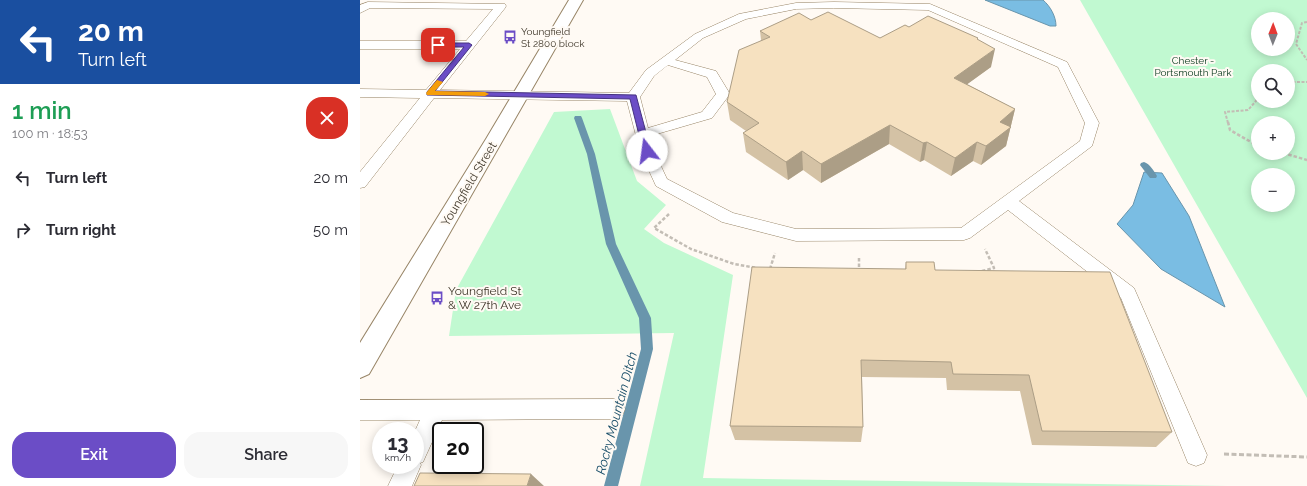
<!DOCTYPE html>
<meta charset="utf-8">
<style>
:root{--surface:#fff;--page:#f7f7f7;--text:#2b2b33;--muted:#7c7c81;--accent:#6b4dc6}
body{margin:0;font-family:Raleway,sans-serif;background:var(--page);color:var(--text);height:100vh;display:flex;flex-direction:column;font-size:15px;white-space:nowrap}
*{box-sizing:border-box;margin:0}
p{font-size:13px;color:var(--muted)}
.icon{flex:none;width:22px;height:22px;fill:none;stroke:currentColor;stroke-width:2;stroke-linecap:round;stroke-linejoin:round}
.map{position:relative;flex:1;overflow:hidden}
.sheet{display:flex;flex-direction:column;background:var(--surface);width:360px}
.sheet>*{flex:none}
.banner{background:#1a4fa0;color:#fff;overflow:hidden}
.needle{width:26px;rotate:1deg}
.buttons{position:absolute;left:891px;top:12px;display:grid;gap:8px}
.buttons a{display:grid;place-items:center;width:44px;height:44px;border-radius:50%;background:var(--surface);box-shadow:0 2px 10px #0003;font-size:20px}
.speed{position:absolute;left:12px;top:422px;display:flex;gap:8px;font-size:20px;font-weight:700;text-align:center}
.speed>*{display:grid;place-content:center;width:52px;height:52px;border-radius:50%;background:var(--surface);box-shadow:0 2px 10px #0003;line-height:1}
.speed small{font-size:10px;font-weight:400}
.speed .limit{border:2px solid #111;border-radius:6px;background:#fff;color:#111}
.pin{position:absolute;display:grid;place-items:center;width:34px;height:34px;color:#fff;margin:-17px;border-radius:8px;box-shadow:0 2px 6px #0006}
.me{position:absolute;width:44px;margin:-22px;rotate:345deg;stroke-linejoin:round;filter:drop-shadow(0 0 3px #0008)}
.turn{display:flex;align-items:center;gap:14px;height:84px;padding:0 12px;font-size:18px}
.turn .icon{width:52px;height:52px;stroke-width:2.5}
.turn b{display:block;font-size:28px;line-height:34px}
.round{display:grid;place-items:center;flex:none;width:42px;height:42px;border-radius:16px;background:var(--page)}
.summary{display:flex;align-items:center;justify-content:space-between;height:68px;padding:0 12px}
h1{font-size:24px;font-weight:600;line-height:30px;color:#1e9e55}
.button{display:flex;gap:8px;margin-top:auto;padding:8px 12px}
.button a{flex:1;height:46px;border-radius:16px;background:var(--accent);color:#fff;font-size:16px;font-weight:600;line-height:46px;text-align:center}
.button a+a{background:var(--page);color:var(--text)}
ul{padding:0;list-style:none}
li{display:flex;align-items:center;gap:12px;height:52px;padding:0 12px}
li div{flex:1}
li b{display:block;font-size:15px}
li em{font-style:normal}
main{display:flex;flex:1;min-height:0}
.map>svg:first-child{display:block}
</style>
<main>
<section class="sheet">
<div class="banner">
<div class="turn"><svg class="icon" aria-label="left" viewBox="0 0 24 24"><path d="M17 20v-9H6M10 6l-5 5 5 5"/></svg><div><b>20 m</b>Turn left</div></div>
</div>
<div class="summary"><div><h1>1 min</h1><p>100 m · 18:53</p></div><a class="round" style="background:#d93025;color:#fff"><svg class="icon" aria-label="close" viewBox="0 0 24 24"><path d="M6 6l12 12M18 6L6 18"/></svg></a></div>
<ul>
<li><svg class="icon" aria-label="left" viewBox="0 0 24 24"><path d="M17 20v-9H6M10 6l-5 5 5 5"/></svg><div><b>Turn left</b></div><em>20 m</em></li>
<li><svg class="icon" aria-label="right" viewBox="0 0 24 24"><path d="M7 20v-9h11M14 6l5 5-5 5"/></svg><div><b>Turn right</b></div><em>50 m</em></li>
</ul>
<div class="button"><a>Exit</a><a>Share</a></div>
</section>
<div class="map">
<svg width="947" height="486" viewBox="0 0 947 486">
<rect width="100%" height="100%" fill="#fffaf4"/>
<path fill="#c1f9d1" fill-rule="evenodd" d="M720 0H947V398ZM898 19H928V49H898ZM898 71H928V101H898ZM898 123H928V153H898ZM898 175H928V205H898Z
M250 109 277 181 306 205 284 229 304 243 373 275 343 478 868 486H280L314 333 89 336 96 290 194 112Z"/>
<path fill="#7abde3" stroke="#6995ac" d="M625 0H683C690 6 696 16 696 26H690Z
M784 172 802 173 829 216 865 307 801 269 757 224 773 205Z"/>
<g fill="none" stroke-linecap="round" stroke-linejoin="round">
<path fill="#6995ac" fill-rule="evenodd" d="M215 116H221L222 118 235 154 256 244 291 318 293 349 258 486H244L281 349 279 318 246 244 227 154 214 118Z
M784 162C790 164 794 171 797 176L796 178H790L780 165 781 163Z"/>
<g stroke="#988567" stroke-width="1">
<path id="service" d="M8 2 145 4 146 6 145 8 80 90 269 93 286 70 335 34 379 14 436 3 474 2 570 4 707 62 739 123 732 146 659 201 774 288 847 455 844 463 836 466 828 463 761 298 648 210 610 238 604 240 436 241 362 222 296 186 280 151 267 101 74 98 5 187 0 188V172L60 98 0 97V89L66 90 100 49H0V41H106L133 9 10 8 0 13V5ZM474 8 568 10 698 67 725 123 720 141 601 228 436 229 373 213 307 179 294 151 290 136 352 118 370 94 356 71 315 60 343 38 386 19 436 9ZM308 65 347 77 356 94 342 112 288 128 280 97 294 76Z
M254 399 262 402 265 409 262 416 254 419 82 420 63 462 60 463 61 465 52 486H28L38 465H55V431L60 420H0V400Z"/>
</g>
<g stroke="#988567" stroke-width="2">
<path id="tertiary" d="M209 0H223L9 374 0 378V343L126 139Z"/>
</g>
<path stroke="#c3bdb5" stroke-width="2" stroke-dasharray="3 1.5" stroke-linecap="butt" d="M947 22 942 23 936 44 947 60
M928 82H947
M868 123 865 112 888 110 896 101 894 88 898 87"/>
<path stroke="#c3bdb5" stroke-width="2.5" stroke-dasharray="3.5 2" stroke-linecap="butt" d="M868 122 870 130 898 146
M923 153 947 160
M309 214 294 228 331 249 374 264 397 268
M499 258V271
M410 269 415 253
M622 271 634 268 625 249"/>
<path stroke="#c3bdb5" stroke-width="3" stroke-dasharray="5 2.5" stroke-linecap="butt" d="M864 454 947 457"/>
<use href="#service" fill="#fff" fill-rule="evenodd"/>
<use href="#tertiary" fill="#fff" fill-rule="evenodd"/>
</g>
<path fill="#d4c2a5" d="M451 20 520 38 549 27 618 38V40L631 67 607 84 655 109 646 146 621 165 613 161 591 176 564 160 560 162 529 144 461 183 443 170 428 180 386 152 383 133 386 131 370 120 367 102 401 40 400 31Z
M546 262 575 270 812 432 796 447 672 445 660 391 587 390 586 378 502 377 503 427 501 442 375 440 370 426 545 269Z"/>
<path fill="#ac9e86" d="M635 49 631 67 591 96 594 78Z
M655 109 646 146 621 165 626 146 640 122Z
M530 125 529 144 461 183V164Z
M567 142 564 160 560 162 563 143Z
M617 142 613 161 591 176 595 158Z
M442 151 443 170 428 180 426 162Z
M171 474 184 486H167Z"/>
<path fill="#f6e1c0" stroke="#ac9e86" d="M468 12 520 38 545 25 549 27 568 16 618 38 617 39 635 49 594 78 655 109 640 122 651 127 626 146 617 142 595 158 567 142 563 143 530 125 461 164 442 151 426 162 383 133 399 123 367 102 379 50 410 37 400 31 439 13 451 20Z
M546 262H574L575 270 750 272 812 432 682 431 669 375 593 374 591 362 501 360 503 427 370 426 392 267 546 269Z
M60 473 171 474 167 486H54Z"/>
<path fill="#6b4dc6" stroke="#463281" d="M78 43H109L112 45 75 91 276 95 291 151 287 154 283 151 270 99 67 95V92L104 47H76L75 45Z"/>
<path fill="#f59e0b" d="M77 80 83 82 75 91 125 92 129 94 125 96 67 95 66 93Z"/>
<defs>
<g id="bus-bare" transform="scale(1.08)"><path d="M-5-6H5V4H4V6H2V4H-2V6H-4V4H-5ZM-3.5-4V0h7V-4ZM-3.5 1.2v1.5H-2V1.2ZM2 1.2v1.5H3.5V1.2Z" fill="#6b4dc6" stroke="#fffaf4" stroke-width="2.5" paint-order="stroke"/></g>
</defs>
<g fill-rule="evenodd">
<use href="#bus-bare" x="150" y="37"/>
<use href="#bus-bare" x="77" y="298"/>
</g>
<g text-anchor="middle" stroke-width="4" stroke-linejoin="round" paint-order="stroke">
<g font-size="10" fill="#40382b" stroke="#fffaf4" text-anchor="start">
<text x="161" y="35">Youngfield<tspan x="161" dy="12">St 2800 block</tspan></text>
</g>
<g font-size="10" fill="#07381c" stroke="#fffaf4">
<text x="833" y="64">Chester -<tspan x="833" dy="12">Portsmouth Park</tspan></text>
</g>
<g font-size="12" fill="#40382b" stroke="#fffaf4">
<text transform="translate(109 184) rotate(-59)" y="4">Youngfield Street</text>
</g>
<g font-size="12" fill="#40382b" stroke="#fffaf4" text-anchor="start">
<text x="88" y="295">Youngfield St<tspan x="88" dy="14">&amp; W 27th Ave</tspan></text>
</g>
<g font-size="13" font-style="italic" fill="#184d68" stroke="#fffaf4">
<text transform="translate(256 413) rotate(-75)" y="5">Rocky Mountain Ditch</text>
</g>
</g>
</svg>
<div class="buttons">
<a><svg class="needle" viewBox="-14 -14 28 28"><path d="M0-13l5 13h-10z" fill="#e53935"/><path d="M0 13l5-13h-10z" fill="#7c7c81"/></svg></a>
<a><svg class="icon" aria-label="search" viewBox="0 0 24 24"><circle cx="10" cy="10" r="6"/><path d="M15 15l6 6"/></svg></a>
<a>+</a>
<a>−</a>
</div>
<div class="speed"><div>13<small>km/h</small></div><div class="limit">20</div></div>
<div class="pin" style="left:78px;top:45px;background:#d93025"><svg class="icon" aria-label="arrive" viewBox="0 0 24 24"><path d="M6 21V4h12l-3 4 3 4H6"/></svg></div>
<svg class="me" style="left:287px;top:151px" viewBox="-20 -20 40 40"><circle r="19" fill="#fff"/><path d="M0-13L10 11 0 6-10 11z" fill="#6b4dc6"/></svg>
</div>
</main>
